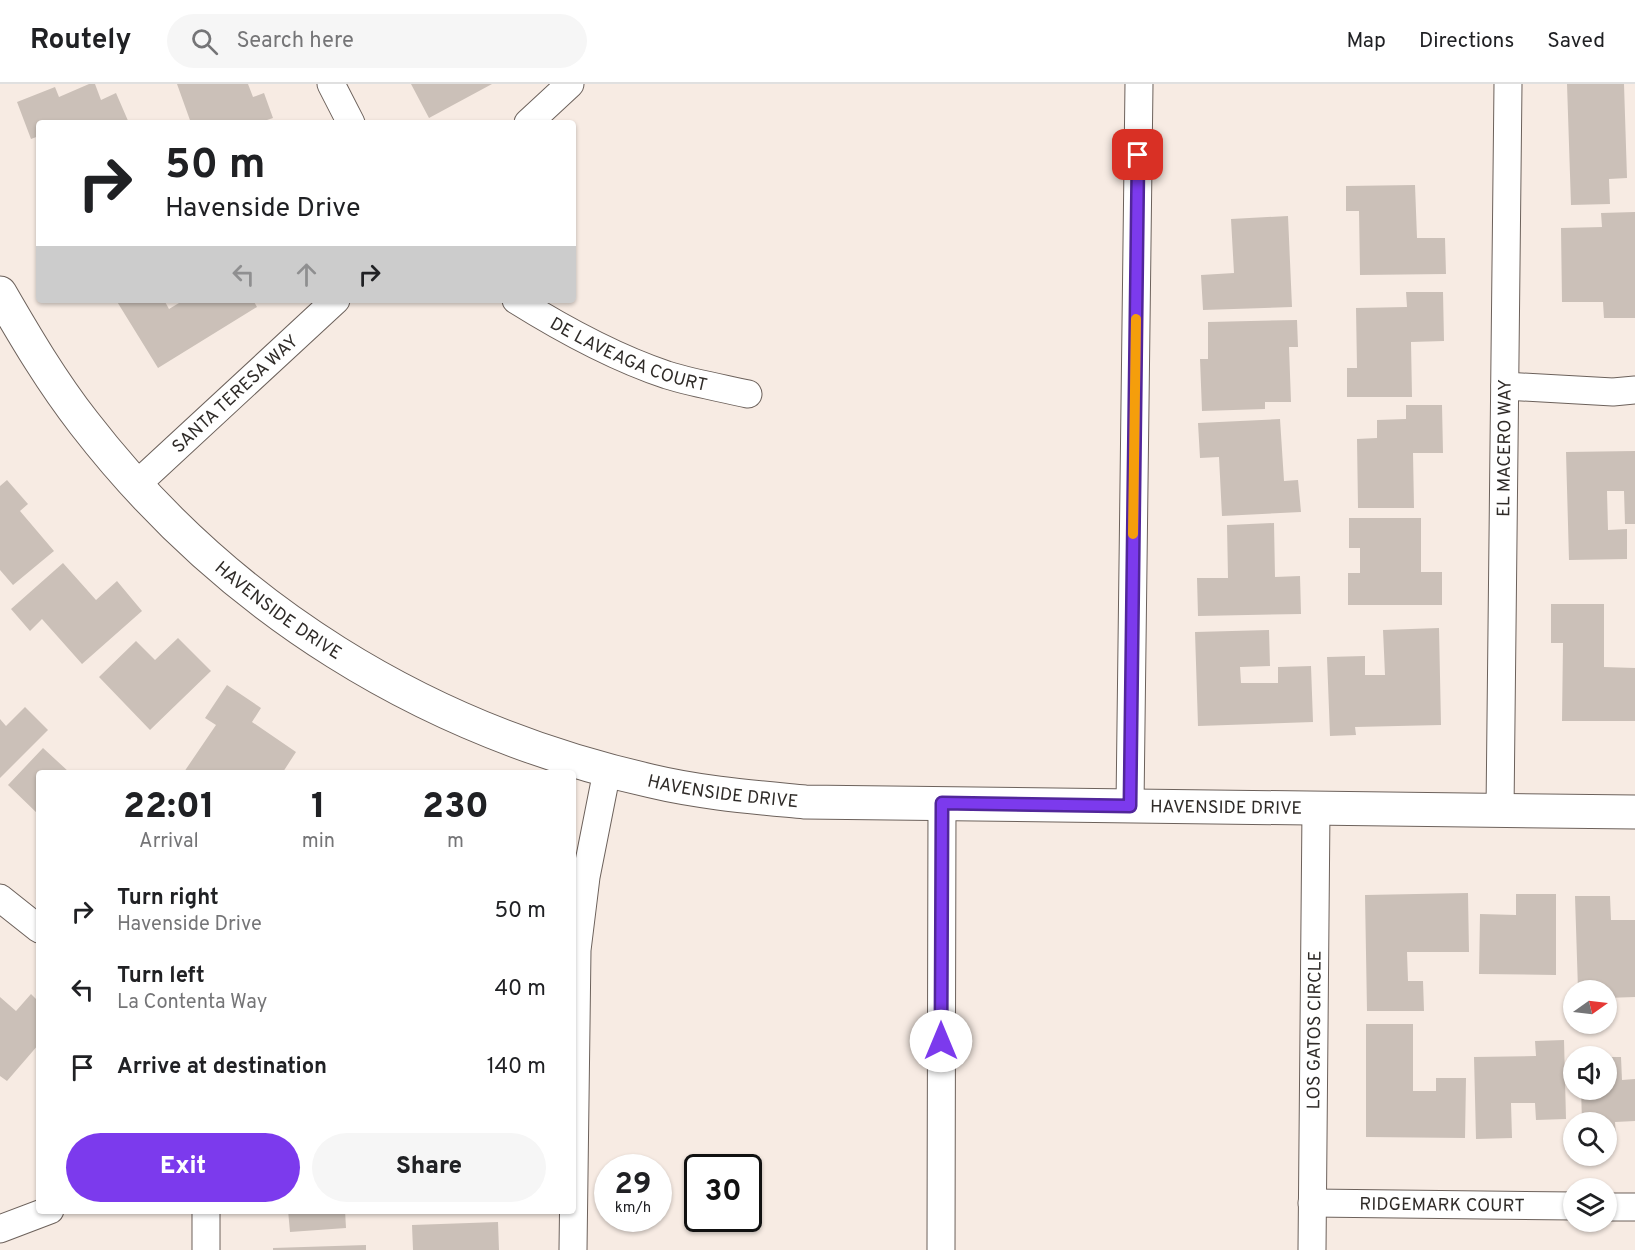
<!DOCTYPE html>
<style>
:root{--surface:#fff;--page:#f6f6f6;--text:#202124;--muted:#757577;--line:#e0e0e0;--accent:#7c3aed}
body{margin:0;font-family:Overpass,sans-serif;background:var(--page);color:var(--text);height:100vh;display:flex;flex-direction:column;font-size:22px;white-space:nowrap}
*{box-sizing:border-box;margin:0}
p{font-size:20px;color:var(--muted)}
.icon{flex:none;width:33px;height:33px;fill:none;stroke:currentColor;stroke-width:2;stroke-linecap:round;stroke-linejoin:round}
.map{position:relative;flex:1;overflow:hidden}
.side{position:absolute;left:36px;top:686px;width:540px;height:444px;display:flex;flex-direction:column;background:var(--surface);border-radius:6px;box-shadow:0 2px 4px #0004}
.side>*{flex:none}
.top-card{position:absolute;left:36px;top:36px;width:540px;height:183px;border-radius:6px;box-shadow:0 2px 4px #0004;background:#fff;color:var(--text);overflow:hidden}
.needle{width:39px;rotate:76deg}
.tools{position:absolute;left:1563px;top:896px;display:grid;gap:12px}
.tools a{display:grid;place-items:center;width:54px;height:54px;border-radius:50%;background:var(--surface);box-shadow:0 2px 4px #0004;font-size:30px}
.speed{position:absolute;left:594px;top:1070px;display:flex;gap:12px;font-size:30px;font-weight:700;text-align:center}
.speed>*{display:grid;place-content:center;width:78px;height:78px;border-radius:50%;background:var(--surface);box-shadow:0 2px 4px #0004;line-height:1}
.speed small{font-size:15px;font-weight:400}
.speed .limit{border:3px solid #111;border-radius:9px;background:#fff;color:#111}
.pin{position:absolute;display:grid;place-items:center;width:51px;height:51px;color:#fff;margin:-26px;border-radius:12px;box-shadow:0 3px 9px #0006}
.me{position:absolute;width:66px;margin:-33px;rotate:0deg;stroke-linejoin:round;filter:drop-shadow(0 0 4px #0008)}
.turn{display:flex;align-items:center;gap:21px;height:126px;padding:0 30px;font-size:27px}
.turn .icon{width:78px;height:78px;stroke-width:2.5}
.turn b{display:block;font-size:42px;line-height:51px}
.lanes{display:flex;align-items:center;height:57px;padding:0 30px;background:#0003;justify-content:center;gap:30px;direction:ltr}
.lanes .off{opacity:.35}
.eta{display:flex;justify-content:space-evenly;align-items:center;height:102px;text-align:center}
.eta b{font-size:36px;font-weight:800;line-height:42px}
.action{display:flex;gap:12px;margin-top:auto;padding:12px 30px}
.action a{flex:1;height:69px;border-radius:36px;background:var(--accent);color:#fff;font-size:24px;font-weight:800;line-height:69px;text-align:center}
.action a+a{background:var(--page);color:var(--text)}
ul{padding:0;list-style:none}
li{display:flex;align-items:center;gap:18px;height:78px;padding:0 30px}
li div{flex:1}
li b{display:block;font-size:22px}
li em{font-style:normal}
header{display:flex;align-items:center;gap:36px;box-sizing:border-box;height:84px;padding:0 30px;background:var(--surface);border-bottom:2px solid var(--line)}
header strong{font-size:28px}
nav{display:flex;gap:33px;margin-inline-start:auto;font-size:21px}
.search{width:420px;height:54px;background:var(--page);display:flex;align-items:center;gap:15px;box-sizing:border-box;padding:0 21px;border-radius:33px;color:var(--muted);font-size:22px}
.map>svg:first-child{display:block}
</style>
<header>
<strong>Routely</strong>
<div class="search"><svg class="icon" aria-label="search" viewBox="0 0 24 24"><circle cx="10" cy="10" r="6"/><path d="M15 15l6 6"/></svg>Search here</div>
<nav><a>Map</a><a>Directions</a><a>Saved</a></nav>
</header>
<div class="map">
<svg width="1635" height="1166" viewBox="0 0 1635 1166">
<rect width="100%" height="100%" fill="#f7ebe3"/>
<path fill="#cbc0b8" d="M89 0H95L101 16 116 9 129 39H39V52L31 55 17 18 55 3 59 13Z
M177 0H248L253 13 264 9 273 34 258 39H209L207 36 191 39Z
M411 0H492L429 34Z
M1567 0H1624L1627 94 1609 95 1610 120 1571 121Z
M1415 101 1417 154H1445L1446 190 1360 191 1359 127H1346V102Z
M1635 128V234H1604L1603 218H1562L1561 144 1602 143 1601 129Z
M1288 132 1292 223 1203 226 1201 191 1234 189 1231 135Z
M1406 208H1443L1444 257 1411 258 1412 313H1347V284H1357L1356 224 1407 223Z
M116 216H164L169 225 184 216H253L257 223 158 284Z
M1297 236 1298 263H1289L1291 318H1265V325L1202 327 1200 275H1208V238Z
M1406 321H1442L1443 369H1413L1414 424H1358L1357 355 1377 354V336L1406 335Z
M1280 335 1284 397 1298 396 1301 428 1222 432 1219 373 1200 374 1198 339Z
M1635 367V440H1625L1624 407H1607L1608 446 1627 445V475L1569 476 1566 368Z
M7 396 28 420 20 427 54 467 13 501 0 486V402Z
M1349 434H1421V488H1442V521H1348V489H1360V464H1349Z
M1274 439 1275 493 1300 492 1301 530 1198 532 1197 494H1228L1227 441Z
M63 479 96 516 117 497 142 527 82 580 42 535 30 547 11 525Z
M1551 520H1604V583L1635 584V637H1562L1563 559H1551Z
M1439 544 1441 641 1355 643 1356 651 1330 652 1327 573 1365 572V591H1385L1383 546Z
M1269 546 1270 582 1240 583 1241 599H1278V583L1311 582 1313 638 1198 642 1195 548Z
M178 554 211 587 150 646 99 593 136 557 155 576Z
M227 601 261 624 252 638 296 668 283 688H184L216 641 205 634Z
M25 623 48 646 0 694V635L6 642Z
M43 664 69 688H39V731L8 701Z
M1468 809 1469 868H1407L1408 897H1423L1424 927H1367L1365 811Z
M1516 810H1556V891L1479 890 1480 830 1516 831Z
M1575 812H1610L1611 836H1635V913L1606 914V906H1578Z
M31 910 39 918V960L7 997 0 992V913L16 927Z
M1366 940H1413V1007H1436V994H1466L1465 1054 1366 1053Z
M1564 956 1566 1035 1536 1036 1535 1019H1511L1512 1054 1476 1055 1474 973 1536 972 1535 957Z
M1606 973H1621L1622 996 1635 995V1037L1615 1038 1616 1051 1606 1052V1038H1582L1581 1005H1606Z
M288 1126H345L346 1144 290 1148Z
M456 1126H518V1130H456Z
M498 1138 499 1166H413L412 1141Z
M366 1161V1166H273V1164Z"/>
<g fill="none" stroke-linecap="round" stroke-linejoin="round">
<g stroke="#6c615b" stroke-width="29">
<g id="minor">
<path d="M331 0 351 39"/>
<path d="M528 39 570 0"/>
<path id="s1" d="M516 216C564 246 613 273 667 291 693 299 721 304 748 310"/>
<path d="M1505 302 1613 308 1635 306"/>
<path id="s2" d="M135 402 336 216"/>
<path d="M1130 721 1139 0"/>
<path id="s3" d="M1500 727 1508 0"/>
<path d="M0 814 39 845"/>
<path id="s4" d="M1312 1119 1574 1122"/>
<path d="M1606 1123H1635"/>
<path d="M0 1145 50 1126"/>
<path d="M206 1166V1126"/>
<path d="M573 1166 577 866 586 793 607 687"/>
<path d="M941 1166 942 719"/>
<path id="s5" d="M1312 1166 1316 725"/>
</g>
</g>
<g stroke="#6c615b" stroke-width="35">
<g id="tertiary">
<path id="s6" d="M0 209C26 254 52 298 84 339 227 524 424 646 651 697 701 709 753 713 805 718L1635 728"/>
</g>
</g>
<use href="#minor" stroke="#fff" stroke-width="27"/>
<use href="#tertiary" stroke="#fff" stroke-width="33"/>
</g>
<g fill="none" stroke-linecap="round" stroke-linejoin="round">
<g stroke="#51269a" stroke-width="15">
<path id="route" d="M941 957 942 719 1130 722 1138 71"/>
</g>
<use href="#route" stroke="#7c3aed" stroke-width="10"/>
<path stroke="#f59e0b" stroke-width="10" d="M1133 450 1136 235"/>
</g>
<g text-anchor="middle" stroke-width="6" stroke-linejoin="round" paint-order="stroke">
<g font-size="18" fill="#2f2b28" stroke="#fffaf7">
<text dy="6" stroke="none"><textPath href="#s1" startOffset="126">DE LAVEAGA COURT</textPath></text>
<text dy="6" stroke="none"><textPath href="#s2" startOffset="136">SANTA TERESA WAY</textPath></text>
<text dy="6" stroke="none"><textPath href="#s3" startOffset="363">EL MACERO WAY</textPath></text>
<text dy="6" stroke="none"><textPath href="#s6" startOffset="426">HAVENSIDE DRIVE</textPath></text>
<text dy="6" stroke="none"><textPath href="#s6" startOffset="912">HAVENSIDE DRIVE</textPath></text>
<text dy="6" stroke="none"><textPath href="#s6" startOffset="1416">HAVENSIDE DRIVE</textPath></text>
<text dy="6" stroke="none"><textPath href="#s5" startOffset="220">LOS GATOS CIRCLE</textPath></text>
<text dy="6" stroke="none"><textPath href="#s4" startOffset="130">RIDGEMARK COURT</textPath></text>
</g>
</g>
</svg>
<div class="tools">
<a><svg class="needle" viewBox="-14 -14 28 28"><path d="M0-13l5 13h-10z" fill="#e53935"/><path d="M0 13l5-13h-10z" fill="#757577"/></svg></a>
<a><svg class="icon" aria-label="sound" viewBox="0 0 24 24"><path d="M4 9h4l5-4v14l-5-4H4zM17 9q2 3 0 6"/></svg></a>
<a><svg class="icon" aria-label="search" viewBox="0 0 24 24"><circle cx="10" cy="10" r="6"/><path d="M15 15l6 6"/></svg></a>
<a><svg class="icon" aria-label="layers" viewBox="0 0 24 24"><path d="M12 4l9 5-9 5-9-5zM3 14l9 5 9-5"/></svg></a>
</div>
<div class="speed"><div>29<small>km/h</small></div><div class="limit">30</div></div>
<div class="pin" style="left:1138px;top:71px;background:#d93025"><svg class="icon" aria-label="arrive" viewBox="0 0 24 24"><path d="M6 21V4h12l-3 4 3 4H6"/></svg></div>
<svg class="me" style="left:941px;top:957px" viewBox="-20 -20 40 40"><circle r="19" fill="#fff"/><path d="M0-13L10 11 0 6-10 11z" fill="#7c3aed"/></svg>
<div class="top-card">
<div class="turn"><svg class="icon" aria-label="right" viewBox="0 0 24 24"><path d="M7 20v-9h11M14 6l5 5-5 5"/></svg><div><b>50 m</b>Havenside Drive</div></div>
<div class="lanes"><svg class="icon off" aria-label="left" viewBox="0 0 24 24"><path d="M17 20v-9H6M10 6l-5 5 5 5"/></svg><svg class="icon off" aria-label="ahead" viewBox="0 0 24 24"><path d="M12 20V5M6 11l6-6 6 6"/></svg><svg class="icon" aria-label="right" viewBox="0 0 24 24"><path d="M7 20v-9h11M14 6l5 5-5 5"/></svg></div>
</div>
<section class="side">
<div class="eta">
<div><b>22:01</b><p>Arrival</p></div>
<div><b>1</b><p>min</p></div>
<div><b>230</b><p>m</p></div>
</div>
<ul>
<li><svg class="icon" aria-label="right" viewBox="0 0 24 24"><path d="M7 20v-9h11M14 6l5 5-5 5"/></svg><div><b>Turn right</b><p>Havenside Drive</p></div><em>50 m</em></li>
<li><svg class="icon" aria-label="left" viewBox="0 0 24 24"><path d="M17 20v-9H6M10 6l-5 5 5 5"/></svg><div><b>Turn left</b><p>La Contenta Way</p></div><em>40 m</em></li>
<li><svg class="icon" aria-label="arrive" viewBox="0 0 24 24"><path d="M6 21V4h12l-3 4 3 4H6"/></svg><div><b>Arrive at destination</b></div><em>140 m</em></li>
</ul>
<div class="action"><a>Exit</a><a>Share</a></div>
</section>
</div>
